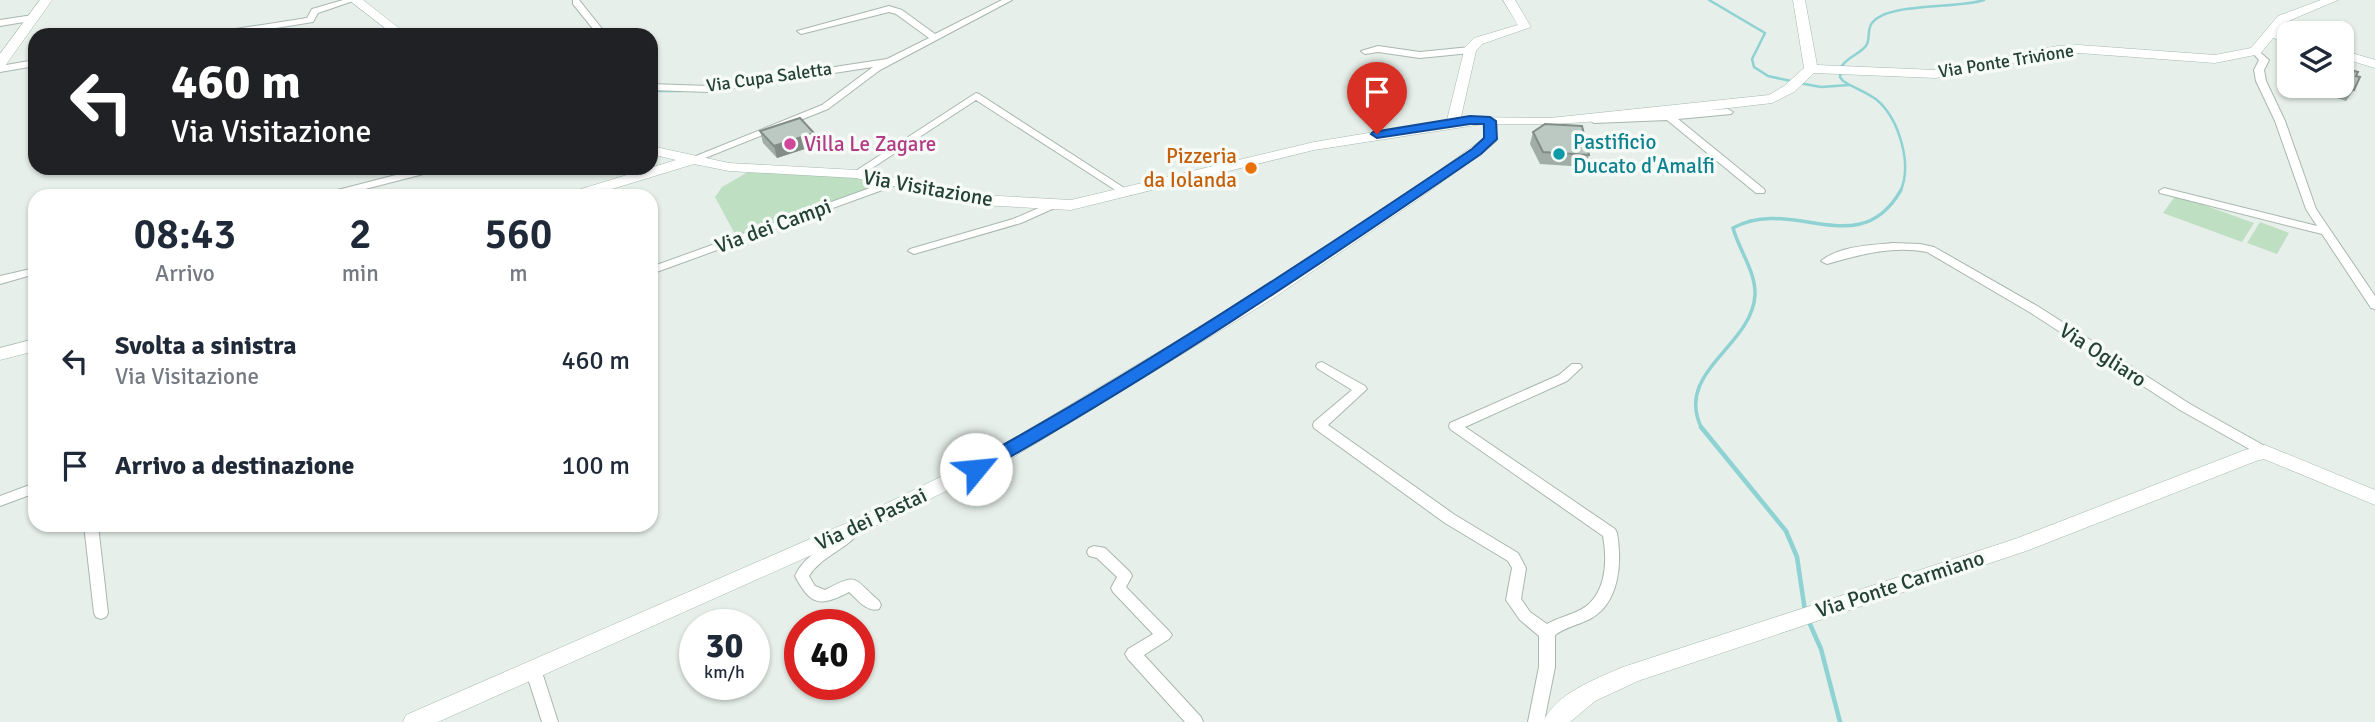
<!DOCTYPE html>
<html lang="it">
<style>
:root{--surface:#fff;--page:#f2f2f3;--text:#1f2937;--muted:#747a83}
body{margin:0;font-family:Signika,sans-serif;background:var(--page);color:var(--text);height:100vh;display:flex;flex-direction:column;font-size:26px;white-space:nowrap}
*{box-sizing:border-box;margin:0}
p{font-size:23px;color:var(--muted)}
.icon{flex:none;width:38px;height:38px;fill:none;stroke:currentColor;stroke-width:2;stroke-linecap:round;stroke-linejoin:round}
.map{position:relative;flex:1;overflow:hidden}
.panel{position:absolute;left:28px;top:189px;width:630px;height:343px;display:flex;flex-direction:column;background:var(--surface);border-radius:21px;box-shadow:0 2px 5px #0004}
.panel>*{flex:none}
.banner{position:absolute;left:28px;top:28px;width:630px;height:147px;border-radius:21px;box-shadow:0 2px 5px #0004;background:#202124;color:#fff;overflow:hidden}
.fabs{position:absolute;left:2277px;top:21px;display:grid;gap:14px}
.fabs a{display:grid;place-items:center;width:77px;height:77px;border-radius:14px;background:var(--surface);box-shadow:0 2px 5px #0004;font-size:35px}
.speed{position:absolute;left:679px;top:609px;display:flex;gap:14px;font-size:35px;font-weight:700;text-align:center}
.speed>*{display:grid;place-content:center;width:91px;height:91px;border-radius:50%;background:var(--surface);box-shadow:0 2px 5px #0004;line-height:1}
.speed small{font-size:18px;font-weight:400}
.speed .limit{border:10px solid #d22;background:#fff;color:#111}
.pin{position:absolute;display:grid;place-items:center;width:60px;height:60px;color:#fff;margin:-72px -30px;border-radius:50% 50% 50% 0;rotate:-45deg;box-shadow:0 0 7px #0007}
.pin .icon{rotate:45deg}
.me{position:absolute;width:77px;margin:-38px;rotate:62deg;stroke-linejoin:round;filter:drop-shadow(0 0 5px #0008)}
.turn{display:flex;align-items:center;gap:24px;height:147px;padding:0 28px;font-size:32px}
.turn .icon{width:91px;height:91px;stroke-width:2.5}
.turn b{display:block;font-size:49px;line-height:60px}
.eta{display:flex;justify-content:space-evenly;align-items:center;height:119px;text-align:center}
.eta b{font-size:42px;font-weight:600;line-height:49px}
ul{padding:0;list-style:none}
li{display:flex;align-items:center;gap:21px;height:105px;padding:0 28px}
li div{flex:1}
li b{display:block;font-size:26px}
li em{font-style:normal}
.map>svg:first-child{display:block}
</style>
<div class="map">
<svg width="2375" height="722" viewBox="0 0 2375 722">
<rect width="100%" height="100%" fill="#e6efe9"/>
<path fill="#bfdfc3" d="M748 172 852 177 884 183 736 236 715 197 722 187Z
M2176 195 2254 223 2242 242 2163 213Z
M2260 222 2289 233 2277 254 2247 243Z"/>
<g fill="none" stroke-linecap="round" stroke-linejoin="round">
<path stroke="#8ed2d3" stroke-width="2.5" d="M1709 0 1765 33 1752 59 1754 67 1768 76 1791 81
M1799 83 1821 87 1849 85
M651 91H682
M1900 192C1913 165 1899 119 1877 100 1867 92 1854 88 1843 81L1840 77 1842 66C1848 56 1863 53 1867 44 1870 38 1867 29 1872 23 1887 2 1957 9 1984 0"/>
<path stroke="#8ed2d3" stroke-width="3.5" d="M1702 429C1673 372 1752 347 1755 295 1756 272 1739 250 1733 228 1792 195 1859 264 1901 190"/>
<path stroke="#8ed2d3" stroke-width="4.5" d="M1701 427 1786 531 1797 557 1805 611
M1809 622 1821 649 1840 722"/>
<g stroke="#a8b7af" stroke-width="2">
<path id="street" d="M343 0H356L318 13 313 22 233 35H212L216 32 307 18 312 9Z
M573 0H579L607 35H598L573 4Z
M1002 0H1012L880 70 828 109 695 162H687L686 160 822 105 873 67 709 92 651 90V84L709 86 887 59 929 38 896 14 889 12 801 34 797 31 889 6 902 10 935 34Z
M33 15 37 18 36 20 0 26V20Z
M1378 46 1420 52 1470 47 1474 50 1470 53 1420 58 1378 52 1365 54 1361 51Z
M2255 48 2269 60 2264 70 2266 81 2285 121 2316 209 2375 296V309L2371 308 2322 234 2160 193 2159 191 2164 188 2317 226 2306 209 2275 121 2256 81 2254 70 2259 60 2251 51Z
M35 60V66L0 72V66Z
M976 93 979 94 1132 193 1131 195H1123L976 100 860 176 856 177 851 174Z
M1728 109 1733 112 1731 114 1678 119 1764 189 1765 191 1764 193H1756L1667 120 1594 123 1589 120 1594 117Z
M423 168H440L439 170 338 196H321L322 194Z
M895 179 900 182 899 184 651 274V267Z
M1055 201 1060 204 1059 206 1021 223 914 254 908 251 910 249 1013 219Z
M1893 243 1920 244 1934 247 2039 307 2190 404 2270 449 2272 452 2270 455H2260L2180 410 2031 313 1927 252C1892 245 1859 255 1827 264L1821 261C1839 246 1871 245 1893 243Z
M35 268V274L0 284V276Z
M1322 362 1365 386 1367 389 1328 425 1455 515 1518 553 1526 568 1521 599 1530 612 1547 624C1557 618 1568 616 1578 611 1606 598 1608 563 1603 536L1450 429 1449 426 1450 423 1559 375 1572 364H1580L1582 367 1567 381 1465 427 1615 529 1617 533C1622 562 1620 603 1590 619 1578 625 1566 627 1555 635V667L1544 722H1528L1539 667V636L1520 620 1506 600 1512 568 1508 561 1445 523 1314 428 1313 425 1314 422 1352 390 1318 369 1316 366 1318 363Z
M35 483V493L0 506V496Z
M856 522 861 523 863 527C850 549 823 554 809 576L815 586 825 590C858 573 852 577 879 601L881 605 879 609C867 613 857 599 849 592 820 607 811 606 795 576 806 554 820 551 838 537 845 532 848 525 856 522Z
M84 525H98L108 613 106 617 101 619 96 617 94 613Z
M1094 546 1105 548 1130 572 1132 576 1126 587 1169 631 1172 635 1169 639 1144 655 1201 717 1203 722H1185L1128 659 1125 654 1128 649 1153 634 1113 592 1111 588 1117 577 1097 558 1089 556 1087 552 1089 548Z
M533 662 538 664 541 669 558 722H542L525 669 528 664Z"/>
</g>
<g stroke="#a4baaf" stroke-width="1">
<path id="secondary" d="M40 0H52L5 66 0 67V54Z
M349 0H363L408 35H394Z
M1503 0H1515L1531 27 1482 44 1476 51 1461 117 1550 118 1769 95 1784 86 1804 68 1793 0H1805L1817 65 1936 70 2058 46 2079 45 2215 55 2251 48 2278 16 2321 0H2338L2286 22 2278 31 2289 35V43L2273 38 2260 54 2215 63 2079 53 2058 54 1936 78 1814 73 1794 92 1772 103 1643 118 1556 124H1497L1496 142 1420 198 1272 299 1007 461 863 532 438 722H403L406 715 849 522 993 451 1260 291 1410 192 1484 138 1483 124 1314 150 1071 210 981 205 856 178 729 171 694 164 589 196H565L568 193 676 160 651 154V146L729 163 856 170 981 195 1071 200 1314 142 1447 120 1465 47 1474 38 1518 25Z
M2342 50 2375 60V68L2342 58Z
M35 339V351L0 360V348Z
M2265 445 2375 490V505L2264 459 2256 461 2029 550 1638 681 1595 701 1570 722H1543C1556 693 1596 679 1623 667L2015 539 2245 450Z"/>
</g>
<use href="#street" fill="#fff" fill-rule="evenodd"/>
<use href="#secondary" fill="#fff" fill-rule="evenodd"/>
</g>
<path fill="#a1ada7" d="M2289 56V70L2282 67Z
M2356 76 2354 90 2346 101 2311 90 2314 86H2342Z
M760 131 814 133 817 145 777 158 763 143Z
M1533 132 1589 155 1586 167 1540 164 1530 144Z"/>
<path fill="#838d88" d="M814 133 817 145 777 158 774 146Z"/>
<path fill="#bbc9c2" stroke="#838d88" stroke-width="2" d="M2342 68 2358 72 2356 76 2360 77 2354 90 2342 86Z
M800 118 814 133 774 146 760 131Z
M1545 124 1582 126 1589 155 1543 152 1533 132Z"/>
<path fill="#1a73e8" stroke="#114b97" stroke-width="2" d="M1470 116 1490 117 1496 121 1497 139 1481 154C1318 266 1154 376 982 473H969L967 469 969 464C1143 368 1307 260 1472 149L1484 138V124H1470L1377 138 1371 134 1373 132Z"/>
<circle fill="#d1479c" stroke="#f6fbf8" stroke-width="2.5" cx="790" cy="144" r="7"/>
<circle fill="#0f9aa8" stroke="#f6fbf8" stroke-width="2.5" cx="1559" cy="154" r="7"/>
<circle fill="#e8710a" stroke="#f6fbf8" stroke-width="2.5" cx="1251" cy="168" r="7"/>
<g text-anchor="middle" stroke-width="7" stroke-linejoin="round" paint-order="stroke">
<g font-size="18" fill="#244135" stroke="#f6fbf8">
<text transform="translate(2006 61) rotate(-9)" y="6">Via Ponte Trivione</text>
<text transform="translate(769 77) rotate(-8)" y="6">Via Cupa Saletta</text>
</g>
<g font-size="21" fill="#0d838f" stroke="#f6fbf8" text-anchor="start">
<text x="1573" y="149">Pastificio<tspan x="1573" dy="24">Ducato d'Amalfi</tspan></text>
</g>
<g font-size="21" fill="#b23c85" stroke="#f6fbf8" text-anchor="start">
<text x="804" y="151">Villa Le Zagare</text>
</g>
<g font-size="21" fill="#c56008" stroke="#f6fbf8" text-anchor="end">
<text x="1237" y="163">Pizzeria<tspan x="1237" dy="24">da Iolanda</tspan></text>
</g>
<g font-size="21" fill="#244135" stroke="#f6fbf8">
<text transform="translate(928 188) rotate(10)" y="7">Via Visitazione</text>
<text transform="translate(773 226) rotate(-20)" y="7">Via dei Campi</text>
<text transform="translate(2103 355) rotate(33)" y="7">Via Ogliaro</text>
<text transform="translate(871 519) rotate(-25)" y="7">Via dei Pastai</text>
<text transform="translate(1900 584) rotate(-18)" y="7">Via Ponte Carmiano</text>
</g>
</g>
</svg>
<div class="fabs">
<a><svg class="icon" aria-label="layers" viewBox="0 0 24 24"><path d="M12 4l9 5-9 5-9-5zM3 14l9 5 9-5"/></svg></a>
</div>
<div class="speed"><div>30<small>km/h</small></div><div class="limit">40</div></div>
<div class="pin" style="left:1377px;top:134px;background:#d93025"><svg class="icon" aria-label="arrive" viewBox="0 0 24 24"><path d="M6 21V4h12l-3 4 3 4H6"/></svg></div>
<svg class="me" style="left:976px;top:469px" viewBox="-20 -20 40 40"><circle r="19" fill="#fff"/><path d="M0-13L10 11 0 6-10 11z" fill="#1a73e8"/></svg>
<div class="banner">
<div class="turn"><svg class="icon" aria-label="left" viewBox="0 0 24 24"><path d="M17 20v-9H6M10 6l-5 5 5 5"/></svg><div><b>460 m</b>Via Visitazione</div></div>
</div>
<section class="panel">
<div class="eta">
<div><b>08:43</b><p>Arrivo</p></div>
<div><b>2</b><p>min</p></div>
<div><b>560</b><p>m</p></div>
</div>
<ul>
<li><svg class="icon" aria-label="left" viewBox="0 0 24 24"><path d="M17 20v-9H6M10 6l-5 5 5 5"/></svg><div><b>Svolta a sinistra</b><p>Via Visitazione</p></div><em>460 m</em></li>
<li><svg class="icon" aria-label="arrive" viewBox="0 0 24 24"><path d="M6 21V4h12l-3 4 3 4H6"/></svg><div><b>Arrivo a destinazione</b></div><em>100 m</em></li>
</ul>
</section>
</div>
